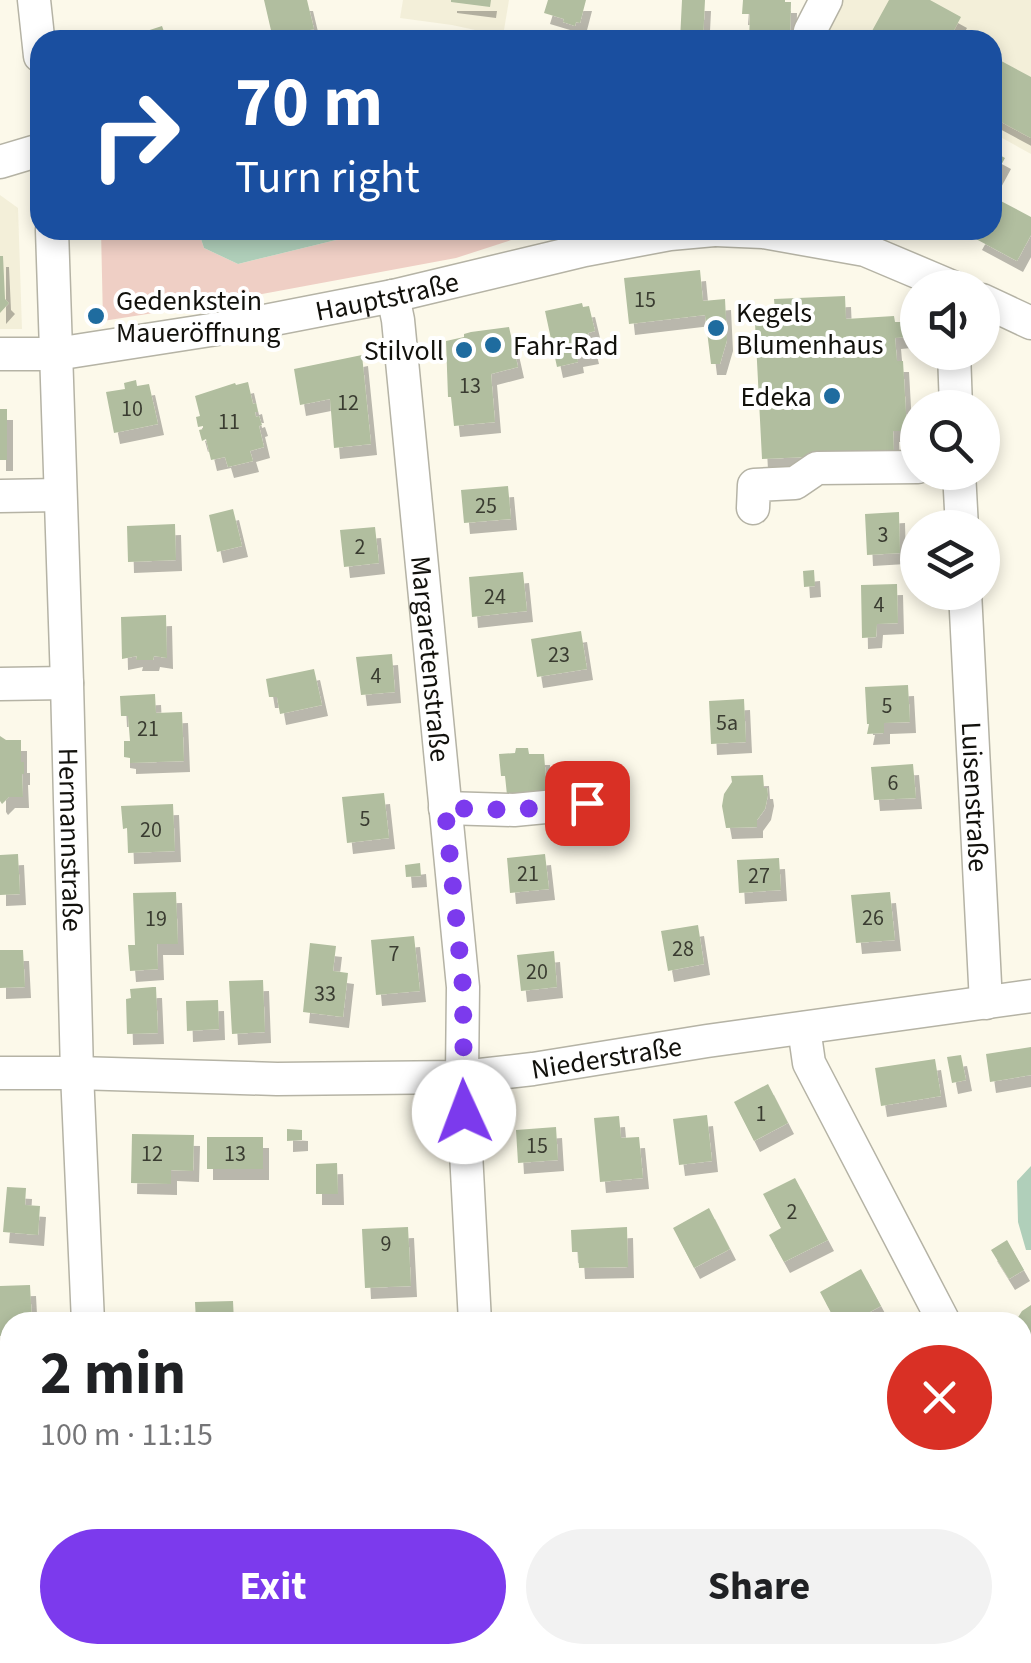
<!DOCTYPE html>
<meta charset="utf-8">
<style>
:root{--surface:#fff;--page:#f2f2f2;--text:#202124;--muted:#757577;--accent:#7c3aed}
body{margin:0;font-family:"Source Sans 3",sans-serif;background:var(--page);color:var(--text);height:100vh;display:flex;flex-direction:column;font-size:38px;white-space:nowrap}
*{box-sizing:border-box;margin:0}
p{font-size:32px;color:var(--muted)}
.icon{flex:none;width:55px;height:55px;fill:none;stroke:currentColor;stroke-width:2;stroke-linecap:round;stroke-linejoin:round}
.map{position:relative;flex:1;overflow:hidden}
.drawer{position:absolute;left:0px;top:1312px;width:1032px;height:352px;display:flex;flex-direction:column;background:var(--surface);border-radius:30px 30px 0 0;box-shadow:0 5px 15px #0003}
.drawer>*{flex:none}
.hud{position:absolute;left:30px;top:30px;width:972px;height:210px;border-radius:30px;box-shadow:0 5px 15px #0003;background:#1a4fa0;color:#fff;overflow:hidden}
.tools{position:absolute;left:900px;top:270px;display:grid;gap:20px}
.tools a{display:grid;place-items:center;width:100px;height:100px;border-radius:50%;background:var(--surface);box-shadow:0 5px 15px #0003;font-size:50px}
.pin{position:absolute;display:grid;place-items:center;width:85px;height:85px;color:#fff;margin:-42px;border-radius:20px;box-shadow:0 5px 15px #0006}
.me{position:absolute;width:110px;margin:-55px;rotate:358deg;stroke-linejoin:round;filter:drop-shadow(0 0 8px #0008)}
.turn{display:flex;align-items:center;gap:35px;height:210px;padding:0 40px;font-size:45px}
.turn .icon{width:130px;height:130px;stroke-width:2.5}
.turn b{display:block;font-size:70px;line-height:85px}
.round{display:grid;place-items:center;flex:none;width:105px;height:105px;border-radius:52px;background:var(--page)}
.headline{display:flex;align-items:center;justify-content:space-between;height:170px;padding:0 40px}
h1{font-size:60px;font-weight:700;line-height:75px}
.action{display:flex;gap:20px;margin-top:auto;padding:20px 40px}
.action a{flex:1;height:115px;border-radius:60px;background:var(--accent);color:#fff;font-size:40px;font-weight:700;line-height:115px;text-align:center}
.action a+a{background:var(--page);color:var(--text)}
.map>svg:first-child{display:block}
</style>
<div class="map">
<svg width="1031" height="1663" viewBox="0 0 1031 1663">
<defs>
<filter id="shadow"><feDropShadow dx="6" dy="11" stdDeviation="0" flood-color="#0004"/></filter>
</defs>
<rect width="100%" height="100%" fill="#fcf9ea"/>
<path fill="#f3efd9" d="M403 0H509L503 36 452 25 400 18Z
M840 0H1031V154L993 133 992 40H826L818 36Z
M0 195 18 208 22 329H0Z"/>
<path fill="#efcfc5" d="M101 230H198L204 248 238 264 336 240 360 230H542L456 258 198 306 103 321Z"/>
<path fill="#b0cfba" d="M198 230H360L336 240 238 264 204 248Z
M1031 1166V1250H1026L1018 1222 1017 1181Z"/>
<path fill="#b1be9f" filter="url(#shadow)" d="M264 0H307L314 29 273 39Z
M451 0H491L490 7 451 2Z
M548 0H586L580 23 576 22 575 26 563 22 564 19 544 13Z
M682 0H705L703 40H680Z
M743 0H785V2H791L790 40H749L750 14H742Z
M889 0H930L961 17 952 34 964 40H867Z
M162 26 167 40H122V39Z
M992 56 1031 77V138L992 117Z
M992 151 1005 158 992 182Z
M997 199 1031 217V235L1017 261 976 239 981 230H992V209Z
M0 256H3L5 299 9 303 0 313Z
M700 270 703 301 725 299 727 340 720 364H711L705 315 629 324 624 278Z
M845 296 846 319 894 316 895 322H905V337L895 338 897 361H903L907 431H893L894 453 762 459 755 323 776 322 774 299Z
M582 303 583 307 589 306 595 331 588 333 593 353 577 356 578 362 557 367 545 311Z
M509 327 518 367 491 374 495 422 454 426 451 397H448L446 341 464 337V334L471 332Z
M362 355 371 444 334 448 330 399 300 405 294 369Z
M136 380 137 386 149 384 158 424 114 433 106 392 125 389 124 383Z
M248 382 253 404 256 403 258 412H255L256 417 259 416 262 425 259 426 264 447 250 451 253 461 228 467 225 457 211 460 206 439 202 441 199 430 203 429V426L198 427 196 417 200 416 195 396 235 383 236 385Z
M0 409H7V460H0Z
M508 486 511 519 464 523 461 490Z
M233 509 242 546 217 552 209 515Z
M899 512 900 553 867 555 865 514Z
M175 524 176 560 128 562 127 526Z
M375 527 379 563 344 567 340 530Z
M814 570 815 586 804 587 803 571Z
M523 572 527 611 472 617 469 577Z
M897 584 898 623 877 624 876 637 862 638 861 585Z
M166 615 167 658 154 656 153 660H136L137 656 122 659 121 617Z
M581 631 587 669 537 677 531 639Z
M392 654 395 692 361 695 356 657Z
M314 669 322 705 280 714 277 697H269L266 679Z
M908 685 910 722 884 723V733L867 734 869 724H867L865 687Z
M155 694 156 713 182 712 184 761 130 763V758L124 757V741H130L128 716H121L120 696Z
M744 699 746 742 711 744 709 701Z
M0 736 6 740H21V762H24V774H22L23 797H9L2 804 0 801Z
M516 748H528L529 754H544L547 792 507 795 505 776H501L499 754 515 753Z
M913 764 916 798 874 800 871 767Z
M763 775 764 788H767L768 795 765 809 757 820V827L726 828 722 806 724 794 732 782 731 776Z
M384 793 389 838 347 843 342 797Z
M173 804 175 851 128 853 127 828 123 829 121 806Z
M18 854 20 894 0 895V855Z
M545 854 549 889 510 893 507 858Z
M779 858 781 890 739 893 737 860Z
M420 863 421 876 406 877 405 865Z
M176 892 178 944H157L158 969 130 971 128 945H135L133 893Z
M890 892 895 940 856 943 851 895Z
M698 925 704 964 668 971 661 931Z
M414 936 420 991 376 995 371 940Z
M310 943 336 946 333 971 348 973 343 1017 303 1012Z
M0 950H23L25 987 0 988Z
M554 951 557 987 521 991 517 955Z
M263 980 265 1032 232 1034 229 981Z
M153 987H156L158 1033 127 1034 126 999 131 998 130 989Z
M218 1000 219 1029 187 1031 186 1001Z
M1031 1047V1075L990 1082 986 1054Z
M961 1055 966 1080 952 1083 947 1057Z
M935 1059 941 1096 881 1106 875 1068Z
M768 1084 788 1123 754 1141 734 1102Z
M707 1115 712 1161 679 1165 673 1119Z
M619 1116 621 1138 639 1137 643 1178 600 1182 594 1118Z
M556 1127 558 1160 518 1163 516 1130Z
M287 1129 302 1130V1140L287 1141Z
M132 1134 194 1135 193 1171 171 1170V1184L131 1183Z
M207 1137H263V1169H207Z
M337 1163 338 1194H316V1164Z
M795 1178 828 1240 784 1262 769 1235 781 1228 763 1194Z
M7 1187 26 1188 25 1205 40 1206 38 1235 3 1232Z
M709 1208 730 1249 694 1268 673 1228Z
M408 1227 411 1286 365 1288 362 1229Z
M627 1227 628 1267 579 1268 578 1252H572L571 1230Z
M1007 1240 1024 1270 1009 1279 991 1250Z
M861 1269 881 1306 851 1322H836L820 1292Z
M30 1285 32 1322H10V1336H0V1286Z
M233 1301 234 1322H196L195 1302Z
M1031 1305V1357L1022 1352V1322H1015L1022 1311Z
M414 1315V1322H363V1317Z
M0 1374H10V1435H0Z
M10 1465V1515H3V1500H0L1 1466Z
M1026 1465 1031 1467V1508L1022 1504V1472Z
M66 1655H114L128 1663H62Z"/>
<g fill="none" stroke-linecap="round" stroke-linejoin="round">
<g stroke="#b5b3a5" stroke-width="35">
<g id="minor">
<path d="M34 0 40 56"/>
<path d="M808 40 810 31 826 0"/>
<path d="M0 162 40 150"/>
<path id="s1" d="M52 230 67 683 77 1073 88 1322"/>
<path d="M716 230 763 232 865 250 955 288"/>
<path id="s2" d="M393 296 398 320 463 987 462 1077 475 1322"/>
<path d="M982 300 1031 323"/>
<path d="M954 352 956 408"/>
<path id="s3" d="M0 354H56L249 324 393 296 585 250 670 234 714 230"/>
<path d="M959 472 962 528"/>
<path d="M0 496 60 495"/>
<path d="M753 508 754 485 795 483 817 468 918 467"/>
<path id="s4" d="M965 592 986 1003"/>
<path d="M0 684 67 683"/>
<path d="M445 808 514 810 587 803"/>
<path d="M804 1028 809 1063 944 1322"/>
<path id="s5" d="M0 1073H77L277 1079 462 1077 533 1069 707 1041 1031 996"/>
<path d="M1022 1406 1031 1411"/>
<path d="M273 1655 304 1663"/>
<path d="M492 1655 493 1663"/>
</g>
</g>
<use href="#minor" stroke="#fff" stroke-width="32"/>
</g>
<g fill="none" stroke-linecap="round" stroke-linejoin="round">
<path stroke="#7c3aed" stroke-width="18" stroke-dasharray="0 32.4" d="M464 1112 463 987 445 808 514 810 587 803"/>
</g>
<g fill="#1f6c9f" stroke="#fff" stroke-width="4">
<circle cx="96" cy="316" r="10"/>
<circle cx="716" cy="328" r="10"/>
<circle cx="493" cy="345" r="10"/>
<circle cx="464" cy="350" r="10"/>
<circle cx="832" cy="396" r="10"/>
</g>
<g text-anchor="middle" stroke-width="8" stroke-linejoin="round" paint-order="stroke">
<g font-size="22" fill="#3a3c31">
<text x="645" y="307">15</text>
<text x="470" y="393">13</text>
<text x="348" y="410">12</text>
<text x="132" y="416">10</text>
<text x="229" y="429">11</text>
<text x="486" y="513">25</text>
<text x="883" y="542">3</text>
<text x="360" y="554">2</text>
<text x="495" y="604">24</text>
<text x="879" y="612">4</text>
<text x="559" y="662">23</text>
<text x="376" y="683">4</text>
<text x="887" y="713">5</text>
<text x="727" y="730">5a</text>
<text x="148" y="736">21</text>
<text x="893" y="790">6</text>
<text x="365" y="826">5</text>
<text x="151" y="837">20</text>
<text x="528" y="881">21</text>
<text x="759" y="883">27</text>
<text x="873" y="925">26</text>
<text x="156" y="926">19</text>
<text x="683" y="956">28</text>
<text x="394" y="961">7</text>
<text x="537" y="979">20</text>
<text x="325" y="1001">33</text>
<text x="761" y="1121">1</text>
<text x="537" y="1153">15</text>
<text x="152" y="1161">12</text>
<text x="235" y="1161">13</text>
<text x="792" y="1219">2</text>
<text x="386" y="1251">9</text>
</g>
<g font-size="28" fill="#12110c" stroke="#fff">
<text dy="10" stroke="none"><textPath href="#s3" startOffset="392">Hauptstraße</textPath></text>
<text dy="10" stroke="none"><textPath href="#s2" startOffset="365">Margaretenstraße</textPath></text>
<text dy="10" stroke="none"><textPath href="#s4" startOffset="205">Luisenstraße</textPath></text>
<text dy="10" stroke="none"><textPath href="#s1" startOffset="610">Hermannstraße</textPath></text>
<text dy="10" stroke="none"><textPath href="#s5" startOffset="608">Niederstraße</textPath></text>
</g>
<g font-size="28" fill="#12110c" stroke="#fff" text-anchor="start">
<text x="116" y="310">Gedenkstein<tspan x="116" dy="32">Maueröffnung</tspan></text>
<text x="736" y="322">Kegels<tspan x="736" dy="32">Blumenhaus</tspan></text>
<text x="513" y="355">Fahr-Rad</text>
<text x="444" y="360" text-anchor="end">Stilvoll</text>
<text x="812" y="406" text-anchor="end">Edeka</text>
</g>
</g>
</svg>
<div class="tools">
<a><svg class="icon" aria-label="sound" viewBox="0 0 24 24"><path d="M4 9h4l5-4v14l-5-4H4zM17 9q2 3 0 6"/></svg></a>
<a><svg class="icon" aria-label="search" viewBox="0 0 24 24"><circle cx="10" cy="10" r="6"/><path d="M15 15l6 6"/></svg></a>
<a><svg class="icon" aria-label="layers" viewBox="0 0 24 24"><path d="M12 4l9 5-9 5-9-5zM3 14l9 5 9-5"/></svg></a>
</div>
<div class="pin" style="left:587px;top:803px;background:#d93025"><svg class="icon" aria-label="arrive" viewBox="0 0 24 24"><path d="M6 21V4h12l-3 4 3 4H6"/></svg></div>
<svg class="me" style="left:464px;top:1112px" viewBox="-20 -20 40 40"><circle r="19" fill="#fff"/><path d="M0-13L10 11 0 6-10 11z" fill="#7c3aed"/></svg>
<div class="hud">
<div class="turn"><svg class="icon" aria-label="right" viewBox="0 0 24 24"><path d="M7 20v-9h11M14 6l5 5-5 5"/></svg><div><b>70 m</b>Turn right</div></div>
</div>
<section class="drawer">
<div class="headline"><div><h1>2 min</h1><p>100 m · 11:15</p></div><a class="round" style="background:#d93025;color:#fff"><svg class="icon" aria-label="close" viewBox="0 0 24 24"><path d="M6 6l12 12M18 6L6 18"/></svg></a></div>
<div class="action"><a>Exit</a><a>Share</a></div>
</section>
</div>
